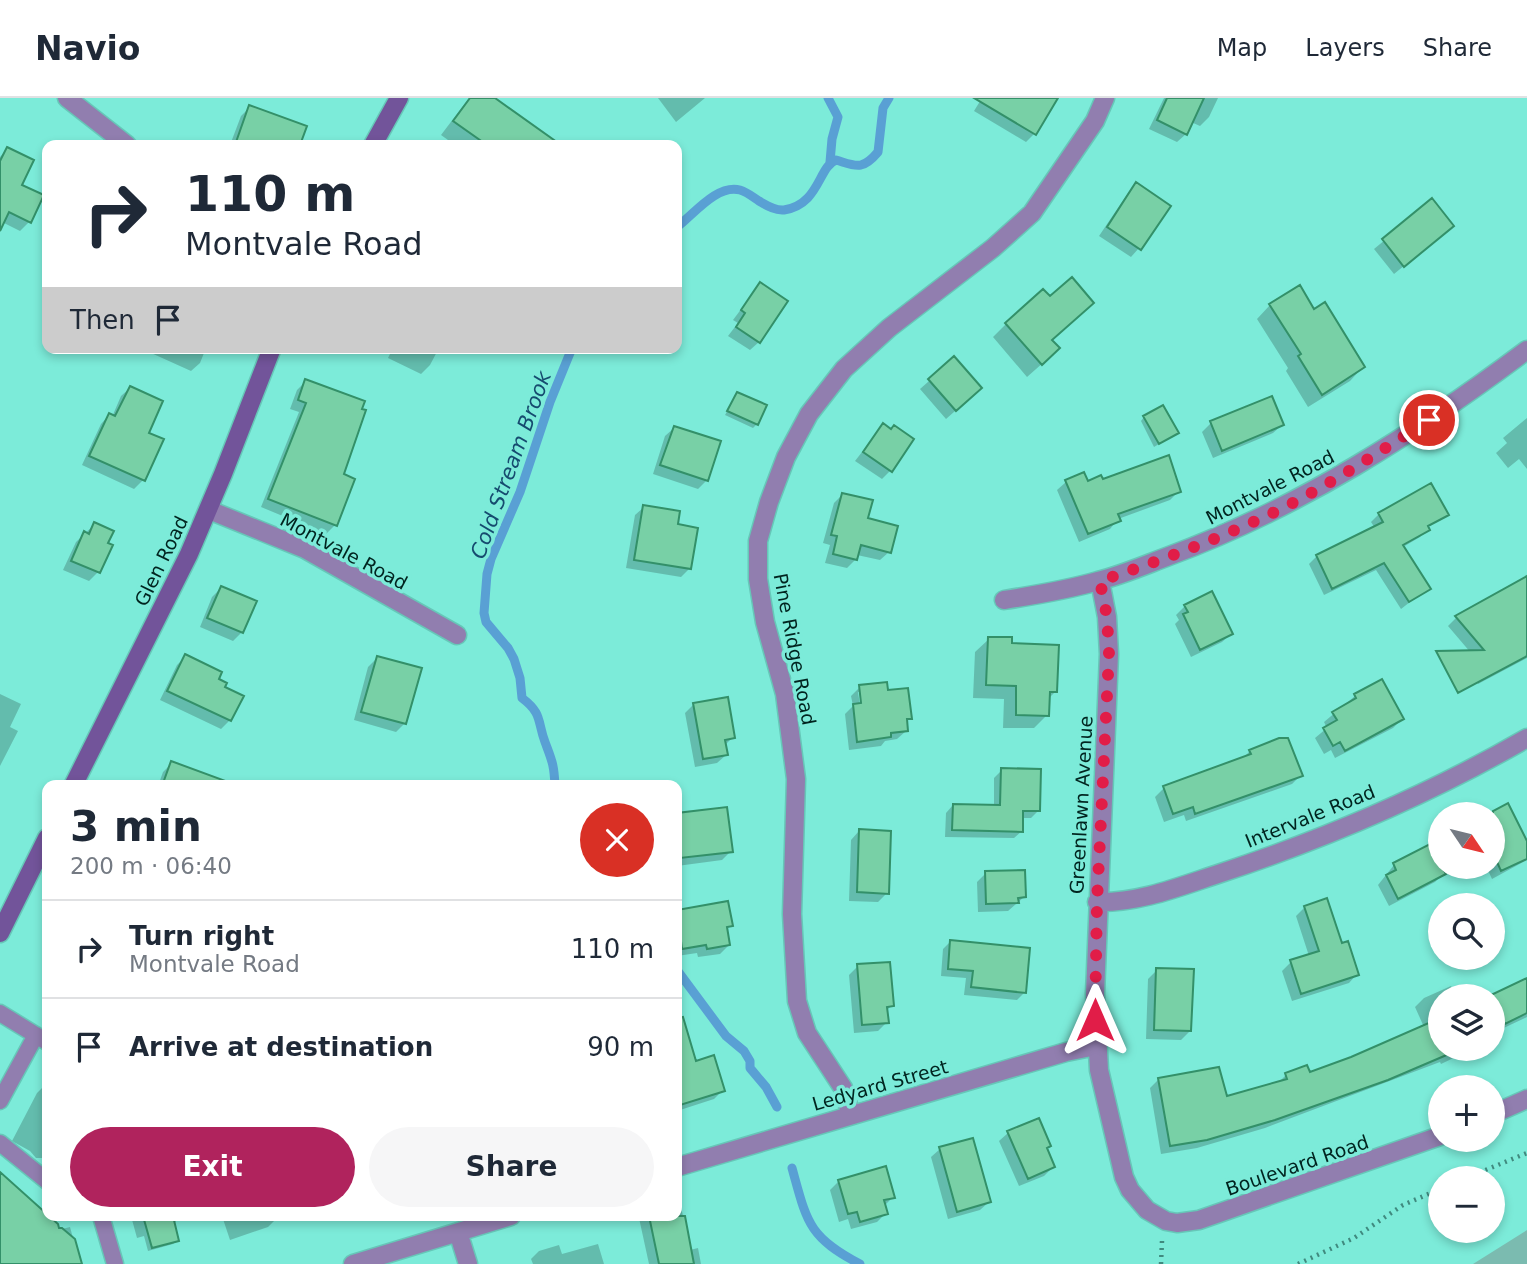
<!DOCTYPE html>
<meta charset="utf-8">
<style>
:root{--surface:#fff;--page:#f6f6f7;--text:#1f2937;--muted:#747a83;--line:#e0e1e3;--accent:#b0235d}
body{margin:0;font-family:"DejaVu Sans",sans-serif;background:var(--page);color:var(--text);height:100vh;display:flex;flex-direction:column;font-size:26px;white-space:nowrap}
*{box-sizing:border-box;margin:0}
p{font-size:23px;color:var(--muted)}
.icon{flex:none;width:38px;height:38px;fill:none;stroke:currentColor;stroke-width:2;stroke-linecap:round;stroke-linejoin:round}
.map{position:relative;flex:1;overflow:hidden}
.panel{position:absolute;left:42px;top:682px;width:640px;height:441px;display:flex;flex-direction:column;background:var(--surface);border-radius:14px;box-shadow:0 4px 10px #0003}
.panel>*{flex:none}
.guide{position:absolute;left:42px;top:42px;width:640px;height:214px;border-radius:14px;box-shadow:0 4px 10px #0003;background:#fff;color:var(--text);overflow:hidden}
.needle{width:46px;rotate:125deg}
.controls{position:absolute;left:1428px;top:704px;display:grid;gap:14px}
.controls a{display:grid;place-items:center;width:77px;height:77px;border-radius:50%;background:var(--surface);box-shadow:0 4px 10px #0003;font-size:35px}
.pin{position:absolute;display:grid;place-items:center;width:60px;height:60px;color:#fff;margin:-30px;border:4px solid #fff;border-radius:50%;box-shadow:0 2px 7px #0007}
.me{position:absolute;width:77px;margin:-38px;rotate:0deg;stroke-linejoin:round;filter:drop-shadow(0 0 5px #0008)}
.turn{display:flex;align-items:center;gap:24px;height:147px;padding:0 28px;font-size:32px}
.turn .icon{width:91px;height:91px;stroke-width:2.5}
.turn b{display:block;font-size:49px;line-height:60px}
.then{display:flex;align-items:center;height:66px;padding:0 28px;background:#0003;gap:14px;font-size:26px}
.round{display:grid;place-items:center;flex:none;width:74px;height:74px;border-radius:37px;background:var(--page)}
.summary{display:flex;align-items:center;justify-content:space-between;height:119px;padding:0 28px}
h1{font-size:42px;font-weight:700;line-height:52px}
.action{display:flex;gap:14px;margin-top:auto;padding:14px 28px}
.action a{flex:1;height:80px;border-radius:42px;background:var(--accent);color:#fff;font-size:28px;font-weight:700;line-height:80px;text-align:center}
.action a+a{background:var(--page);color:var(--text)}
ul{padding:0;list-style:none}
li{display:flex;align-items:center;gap:21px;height:98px;padding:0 28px;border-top:2px solid var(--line)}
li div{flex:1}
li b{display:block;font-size:26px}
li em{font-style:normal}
header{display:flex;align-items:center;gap:42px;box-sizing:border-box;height:98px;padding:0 35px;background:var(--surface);border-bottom:2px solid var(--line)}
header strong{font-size:33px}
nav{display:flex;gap:38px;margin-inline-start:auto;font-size:24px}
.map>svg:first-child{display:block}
</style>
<header>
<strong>Navio</strong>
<nav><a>Map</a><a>Layers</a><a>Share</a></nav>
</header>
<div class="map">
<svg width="1527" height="1166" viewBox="0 0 1527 1166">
<rect width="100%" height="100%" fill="#7cebd9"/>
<path fill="#7bbbb0" d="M1527 1132V1166H1472H1473Z"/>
<path fill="#0003" fill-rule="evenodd" d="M469 0H492L547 40 542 47H455L441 37Z
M658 0H705L676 24Z
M982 0H1056L1035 35 1026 44 974 13Z
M1164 0H1218L1209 19 1200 28 1191 24 1186 36 1177 44 1149 31Z
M250 9 305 29 299 47H230L241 18Z
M7 51 29 124 20 133 0 123V59Z
M1137 87 1139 150 1131 159 1099 138 1128 95Z
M1432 103 1443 136 1394 176 1374 151Z
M760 186 759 244 750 252 728 238 738 225 733 222Z
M1270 207 1314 213 1363 269 1350 283 1308 309 1286 273 1288 270 1257 221Z
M1006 226 1051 243 1044 264 1027 279 993 239Z
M140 250H206L200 265 191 273Z
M393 250H439L430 267 421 276 388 260Z
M954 261 971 299 946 321 920 291Z
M306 283 341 377 335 427 326 436 261 409 299 314 290 311 297 292Z
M130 290 143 382 134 391 82 367 101 326 109 317 112 319 121 298Z
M737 296 757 326 753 330 725 317Z
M1271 300 1282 327 1273 335 1213 360 1202 334 1211 325Z
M1144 319 1177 335 1154 349 1141 323Z
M1527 320V371L1519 361 1508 370 1496 355 1507 345 1503 340Z
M883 327 890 373 882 381 855 363Z
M674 330 707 382 698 391 653 376 665 338Z
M1102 383 1179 393 1170 402 1118 421 1110 431 1079 444 1057 392 1066 384 1087 385Z
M842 397 866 422 889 454 880 462 857 457 856 461 847 470 825 465 830 447 823 445 834 405Z
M644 409 676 427 690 470 681 479 626 470 635 417Z
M1379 416H1446L1427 430 1420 439 1403 449 1428 490 1401 511 1376 472 1324 497 1309 466 1317 458 1375 430 1371 424Z
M95 426 98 474 89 483 63 472 76 444Z
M1522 483 1527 492V560L1478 586 1464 562 1471 555 1448 528 1456 520Z
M221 490 242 534 233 543 200 529 212 499Z
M1185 508 1231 536 1222 544 1191 559 1175 526 1179 522 1176 517Z
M989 541 1010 547 1055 594 1048 601 1047 617 1034 630H1003L1004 601 973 600 975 554Z
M186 558 223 590 230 622 221 631 160 602 177 567Z
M377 560 405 625 396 634 354 622 368 569Z
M1381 583 1402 621 1393 630 1335 660 1331 652 1324 656 1315 640 1327 630 1324 624 1355 598Z
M860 589 886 594 910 620 905 625 906 633 897 641 885 643 881 648 849 652 845 616 853 608 851 598ZM858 594H862L861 614Z
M0 596 21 606 10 629 18 633 0 668Z
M694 606 733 639 724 648 726 657 717 665 695 669 685 615Z
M1250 653 1301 677 1292 686 1186 723 1184 717 1164 724 1155 699 1164 690 1242 661Z
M172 665 203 688H158L163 674Z
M1002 672 1038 713 1031 720H1021L1022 733 1014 740 945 739 946 715 953 707 994 708V680Z
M1507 707 1527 747V762L1492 781 1486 768H1493V716H1489Z
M677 716 731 753 722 762 677 768Z
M859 733 887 795 878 804 849 803 851 742Z
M1394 767 1444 775 1435 784 1389 808 1378 787Z
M986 775 1024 799 1008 813 978 814 977 784Z
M1305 809 1357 876 1349 885 1292 903 1282 873 1291 864 1309 858 1296 818Z
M677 813 731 827 726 832 729 847 720 856 698 859 697 855 677 858Z
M950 844 1025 894 1017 902 964 897 966 880 941 878 943 851Z
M858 868 892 907 886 913 887 924 878 933 854 935 849 877Z
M1157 872 1190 933 1181 942 1146 941 1148 881Z
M1527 882V919L1493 935V899Z
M1451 888 1455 898H1440V950H1470L1468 953 1441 966 1440 964 1265 1030 1197 1050 1161 1056 1150 990 1159 981 1226 1000 1278 985 1286 977 1309 976 1352 960 1424 929 1415 909 1424 900Z
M677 950 723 992 714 1001 677 1013Z
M47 985V1060H36L30 1053 12 1043 37 995Z
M1008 1035 1049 1048 1045 1052 1053 1069 1044 1078 1019 1088 999 1043Z
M940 1051 989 1104 980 1112 948 1121 931 1059Z
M0 1077 50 1121 54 1120 58 1132 70 1129 80 1166H0Z
M839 1083 893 1099 884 1108 886 1115 877 1124 851 1131 848 1121 839 1124 830 1092Z
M680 1104 690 1152 698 1150 701 1166H649L639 1120 677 1118V1105Z
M131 1118H177L178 1121 173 1126 177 1143 173 1146 148 1153 144 1138 137 1140Z
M222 1118H277V1120L268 1129 230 1142Z
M598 1146 604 1166H533L531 1161 539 1153 559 1147 562 1156Z"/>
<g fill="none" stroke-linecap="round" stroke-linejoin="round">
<path stroke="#59a0d4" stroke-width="9" d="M828 0 838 19 832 41 830 64
M677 129C694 116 717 86 740 92 747 94 753 99 759 103 766 107 775 113 784 112 820 106 818 69 836 62 856 68 862 73 878 54L883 10 889 0
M555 688C554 666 552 663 545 644 537 623 543 616 522 600L520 580 514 561 508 550 486 524 484 515 487 476 491 461 520 394 550 304 572 250
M677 872 726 938 744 953 750 963V970L766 989 777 1009
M792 1070C807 1124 808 1139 860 1166"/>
</g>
<path fill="#78d0a6" stroke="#339069" stroke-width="2" d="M470 0H495L561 47H487L453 23Z
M974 0H1058L1036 37Z
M1167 0H1204L1187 37 1157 22Z
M249 7 307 28 300 47H235Z
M7 49 34 62 22 87 44 97 31 125 9 114 0 133V63Z
M1136 84 1171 108 1141 152 1107 129Z
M1432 100 1454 128 1404 169 1382 141Z
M1072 179 1094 205 1052 242 1060 250 1042 267 1005 225 1043 191 1050 198Z
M760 184 788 203 760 245 736 229 745 215 741 212Z
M1300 187 1314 211 1325 204 1365 269 1322 297 1298 258 1301 256 1269 206Z
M954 258 982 290 956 313 928 281Z
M305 281 365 303 362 311 366 312 344 376 355 381 337 428 268 401 306 305 298 302Z
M130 288 163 303 149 335 164 341 145 383 89 358 109 315 115 318Z
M737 294 767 307 758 327 727 313Z
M1272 298 1284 327 1222 353 1210 323Z
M1163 307 1179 335 1159 346 1143 318Z
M883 325 891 331 894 327 914 341 892 374 863 354Z
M674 328 721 343 708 383 660 367Z
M1169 357 1181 394 1118 416 1121 423 1088 436 1065 382 1084 374 1088 383 1101 377 1103 381Z
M1431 385 1449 417 1428 428 1430 432 1403 447 1431 491 1409 504 1384 465 1332 491 1316 457 1383 424 1378 415Z
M842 395 873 402 868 420 898 428 891 455 861 447 857 462 833 456 837 438 831 437Z
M643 407 680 413 678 426 698 430 691 471 634 462Z
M94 424 114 433 108 445 113 447 100 475 71 463 84 433 89 436Z
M1527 478V558L1458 595 1436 553 1484 552 1455 518Z
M221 488 257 503 243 535 207 520Z
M1212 493 1233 536 1200 552 1183 516 1188 514 1184 507Z
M988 539H1012V545L1059 547 1057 594H1050L1049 618 1016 617V588L986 587Z
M185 556 222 574 219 581 227 585 225 589 244 598 231 623 167 593Z
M377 558 422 570 406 626 361 614Z
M1382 581 1404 621 1345 653 1340 644 1333 648 1323 630 1337 622 1332 614 1356 600 1354 596Z
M887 584 888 592 908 590 912 621H907L908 633 891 635V639L857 644 853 606 861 605 859 587Z
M728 599 735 640 725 642 728 657 703 661 693 605Z
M1279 640H1288L1303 678 1195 716 1193 709 1173 716 1163 688 1251 656 1249 652Z
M171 663 231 685 230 688H162Z
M1001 670 1041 671 1040 713H1023V734L952 732 953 706 1000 707Z
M1508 705 1527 743V761L1501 773 1493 755V713Z
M727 709 733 754 680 760 677 715Z
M859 731 891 733 889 796 857 794Z
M1430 746 1446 776 1398 801 1386 777 1396 772 1393 765Z
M1025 772 1026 799 1018 800 1019 805 986 806 985 773Z
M1327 800 1342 845 1348 843 1359 877 1301 896 1290 862 1319 853 1304 808Z
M728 803 733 828 727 829 730 847 707 851 706 847 682 851 677 812Z
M950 842 1030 850 1026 895 971 889 973 873 948 871Z
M890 864 894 908 887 909 889 925 862 927 857 866Z
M1156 870 1194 871 1191 933 1154 932Z
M1527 880V915L1505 926 1491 897Z
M683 919 696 963 714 957 725 993 677 1008V920Z
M1440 920V950H1463L1388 982 1275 1022 1207 1042 1170 1048 1158 980 1219 969 1227 998 1287 981 1285 975 1307 967 1310 974 1351 959Z
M1039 1020 1051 1048 1047 1050 1055 1069 1028 1081 1007 1033Z
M973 1040 991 1104 957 1114 939 1049Z
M886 1068 895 1100 884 1102 888 1116 860 1124 857 1114 848 1116 838 1082Z
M0 1074 58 1126 59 1130H62L75 1141 82 1166H0Z
M143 1118H173L179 1143 152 1150Z
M649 1118H685L694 1166H659Z"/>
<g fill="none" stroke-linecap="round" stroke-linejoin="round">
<g stroke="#66c7b8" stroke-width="19">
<path id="lane" d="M0 915 47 944
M0 1003 36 937
M0 1045 47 1083
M101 1118 115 1166"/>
</g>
<g stroke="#66c7b8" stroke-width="21">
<path id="street" d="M67 0 127 47
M209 412 305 451 457 537
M1100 483 1107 519 1109 556 1095 896 1099 972 1124 1079 1130 1092 1147 1112 1166 1123 1177 1125 1199 1122 1440 1038
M1004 502C1036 497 1067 492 1098 483 1122 477 1145 467 1169 458 1299 410 1416 335 1527 252
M1097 804C1140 805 1181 788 1221 775 1327 740 1430 696 1527 640
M1493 1016 1527 1001
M851 1017 843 990 807 935 797 903 792 816 796 681 785 596 765 524 758 481V443L769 404 786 359 809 316 844 271 889 230 993 150 1032 115 1095 23 1105 0
M677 1069 1066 954 1096 948
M458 1134 468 1166
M353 1166 511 1118"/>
</g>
<g stroke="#66c7b8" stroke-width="21">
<path id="secondary" d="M373 47 399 0
M73 688 189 456 223 376 272 250
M0 835 47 740"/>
</g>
<path stroke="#408a7f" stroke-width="4.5" stroke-dasharray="2 5" stroke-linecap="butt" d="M1466 1080 1527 1055
M1161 1166 1162 1143
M1298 1166 1354 1140 1403 1107 1440 1091"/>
<use href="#lane" stroke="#917eaf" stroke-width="16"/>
<use href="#street" stroke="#917eaf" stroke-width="18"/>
<use href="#secondary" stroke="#72549a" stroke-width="18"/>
</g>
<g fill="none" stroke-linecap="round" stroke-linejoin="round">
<path stroke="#e11d48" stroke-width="12" stroke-dasharray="0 21.6" d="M1095 922 1097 804 1109 556 1107 519 1100 483C1162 462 1224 439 1283 410 1334 384 1381 353 1429 322"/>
</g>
<g text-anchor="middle" stroke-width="7" stroke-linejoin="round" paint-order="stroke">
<g font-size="19" fill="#00241f" stroke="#7cebd9">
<text transform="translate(1270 389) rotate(-27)" y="7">Montvale Road</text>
<text transform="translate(344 453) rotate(28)" y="7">Montvale Road</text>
<text transform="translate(161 463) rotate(-64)" y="7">Glen Road</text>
<text transform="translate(795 551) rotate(79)" y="7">Pine Ridge Road</text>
<text transform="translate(1081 707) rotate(-87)" y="7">Greenlawn Avenue</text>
<text transform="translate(1310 718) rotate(-22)" y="7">Intervale Road</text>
<text transform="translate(880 987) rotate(-16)" y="7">Ledyard Street</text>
<text transform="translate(1297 1067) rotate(-19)" y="7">Boulevard Road</text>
</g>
<g font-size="21" font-style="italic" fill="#164b6f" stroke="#7cebd9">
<text transform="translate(511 367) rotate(-70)" y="7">Cold Stream Brook</text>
</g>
</g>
</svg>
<div class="controls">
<a><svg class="needle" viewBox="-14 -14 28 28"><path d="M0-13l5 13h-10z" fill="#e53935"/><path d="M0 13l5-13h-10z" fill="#747a83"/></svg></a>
<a><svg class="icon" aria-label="search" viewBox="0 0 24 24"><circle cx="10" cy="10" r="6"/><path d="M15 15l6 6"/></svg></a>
<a><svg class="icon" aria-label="layers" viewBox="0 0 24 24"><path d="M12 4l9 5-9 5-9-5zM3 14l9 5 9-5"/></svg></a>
<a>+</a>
<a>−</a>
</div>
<div class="pin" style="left:1429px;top:322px;background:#d93025"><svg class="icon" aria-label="arrive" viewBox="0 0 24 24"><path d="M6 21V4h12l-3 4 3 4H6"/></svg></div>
<svg class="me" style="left:1095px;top:922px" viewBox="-20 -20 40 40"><path d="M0-17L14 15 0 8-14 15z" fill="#e11d48" stroke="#fff" stroke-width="4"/></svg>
<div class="guide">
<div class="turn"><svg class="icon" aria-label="right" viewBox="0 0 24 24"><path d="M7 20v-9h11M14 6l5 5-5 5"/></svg><div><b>110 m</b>Montvale Road</div></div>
<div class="then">Then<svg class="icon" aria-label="arrive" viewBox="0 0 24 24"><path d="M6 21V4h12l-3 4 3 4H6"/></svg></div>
</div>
<section class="panel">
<div class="summary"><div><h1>3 min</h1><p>200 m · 06:40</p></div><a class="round" style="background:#d93025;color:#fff"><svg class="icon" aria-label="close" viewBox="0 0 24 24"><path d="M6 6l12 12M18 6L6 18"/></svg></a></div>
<ul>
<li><svg class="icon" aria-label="right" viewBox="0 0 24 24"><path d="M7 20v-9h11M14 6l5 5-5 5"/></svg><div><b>Turn right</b><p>Montvale Road</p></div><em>110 m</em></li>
<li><svg class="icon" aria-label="arrive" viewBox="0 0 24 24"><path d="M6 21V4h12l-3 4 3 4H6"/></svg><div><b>Arrive at destination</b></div><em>90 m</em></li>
</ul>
<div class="action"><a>Exit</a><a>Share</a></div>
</section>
</div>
